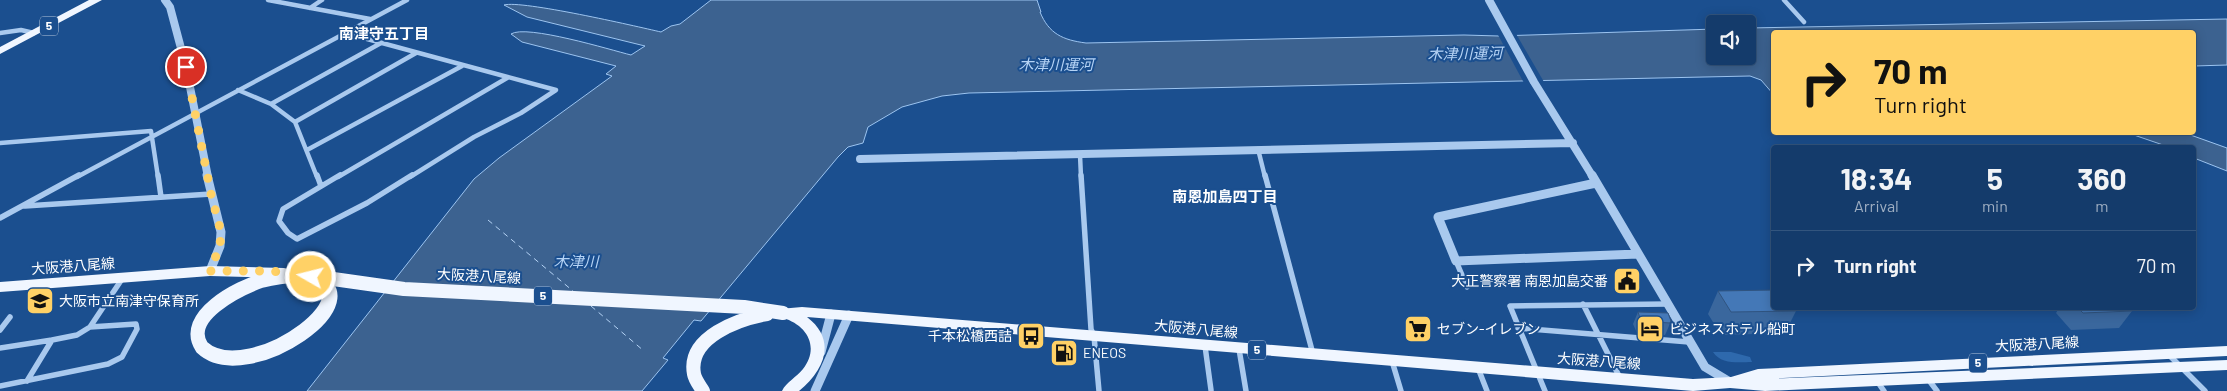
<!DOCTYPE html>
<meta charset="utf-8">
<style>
:root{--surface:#143b6b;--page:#1d4271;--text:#f1f3f6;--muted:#9dadc1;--line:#33557e}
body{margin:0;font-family:Barlow,"Noto Sans JP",sans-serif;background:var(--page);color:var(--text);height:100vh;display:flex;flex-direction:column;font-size:19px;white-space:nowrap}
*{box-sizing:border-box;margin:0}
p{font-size:16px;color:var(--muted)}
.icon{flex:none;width:28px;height:28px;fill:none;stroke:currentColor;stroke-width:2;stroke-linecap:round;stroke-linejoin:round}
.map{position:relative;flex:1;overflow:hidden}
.panel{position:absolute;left:1771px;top:145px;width:425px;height:165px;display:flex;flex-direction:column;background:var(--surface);border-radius:5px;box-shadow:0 2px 12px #0003,0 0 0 1px var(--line)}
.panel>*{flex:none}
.banner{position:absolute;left:1771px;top:30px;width:425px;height:105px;border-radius:5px;box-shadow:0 2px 12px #0003,0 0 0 1px var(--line);background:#ffd166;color:#111;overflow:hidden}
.controls{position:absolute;left:1706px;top:15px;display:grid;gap:10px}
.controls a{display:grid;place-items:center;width:50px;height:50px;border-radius:5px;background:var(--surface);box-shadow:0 2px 12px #0003,0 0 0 1px var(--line);font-size:25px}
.pin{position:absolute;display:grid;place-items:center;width:42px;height:42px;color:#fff;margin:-21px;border:2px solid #fff;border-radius:50%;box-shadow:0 1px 5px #0007}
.me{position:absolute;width:55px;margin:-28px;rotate:278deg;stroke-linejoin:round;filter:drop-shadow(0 0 4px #0008)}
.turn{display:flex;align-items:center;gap:18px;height:105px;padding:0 20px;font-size:22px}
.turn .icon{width:65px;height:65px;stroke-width:2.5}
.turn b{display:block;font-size:35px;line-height:42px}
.eta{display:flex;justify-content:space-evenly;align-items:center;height:85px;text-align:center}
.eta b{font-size:30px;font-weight:700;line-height:35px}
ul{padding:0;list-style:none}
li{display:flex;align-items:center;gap:15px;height:70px;padding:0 20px;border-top:1px solid var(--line)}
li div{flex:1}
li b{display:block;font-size:19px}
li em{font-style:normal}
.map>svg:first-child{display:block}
</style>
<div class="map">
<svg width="2227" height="391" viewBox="0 0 2227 391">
<rect width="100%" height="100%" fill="#1b4f8f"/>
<path fill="#2e69ad" d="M1713 352H1731L1750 357 1752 362C1740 362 1721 365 1713 352Z"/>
<path fill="#3c6290" stroke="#9cc4f0" d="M711 0H1037L1041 12H1040C1049 34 1063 40 1086 43L1464 35 1499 36 1715 29V56H1748V28L2227 19V65L2194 66V32H1774V95L1761 80 1750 76 969 93 942 96 902 107 868 127 863 143 848 147 838 157 701 321 694 320 663 358 668 360 642 391H307L474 179 499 158 612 76 606 74 616 66 522 42 511 34C526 24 611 50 631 55L645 46 527 17 504 5C522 0 635 26 661 32L671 26 680 24Z
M2128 133H2185L2227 148V171L2194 158V148L2169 147Z"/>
<path fill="#1b4f8f" d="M1515 32 1544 82 1524 83 1497 33Z"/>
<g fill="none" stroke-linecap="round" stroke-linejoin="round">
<path stroke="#b5d3f5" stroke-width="1" stroke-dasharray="5.5 4.5" stroke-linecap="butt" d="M488 220 573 291
M591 306 644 351"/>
<path stroke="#a9c9ee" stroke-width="4.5" d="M268 0 370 19
M1784 0 1804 22
M310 8 322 0
M0 33 21 30 34 33
M345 33 556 90 521 113 474 137 410 177
M238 90 271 104 295 122 317 177
M271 104 381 43
M295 122 416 53
M0 143 151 131 158 177
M1258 149 1265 177
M307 150 462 66
M1080 155 1081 177
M77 177 407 0
M338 177 507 78"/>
<path stroke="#a9c9ee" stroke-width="5.5" d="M158 175 161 197
M317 175 321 186
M340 175 283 209 279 221 288 233 297 239 367 203 412 175
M1081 175 1091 329 1094 336 1099 391
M1265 175 1313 354
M25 206 211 194
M0 218 79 175
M1456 261 1467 287
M1583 304 1620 378
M1518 328 1689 342
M0 330 10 317
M1205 346 1211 390
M0 348 52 340
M1239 349 1246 391
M2168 354 2205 391
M1392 361 1401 391
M1478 368 1487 391
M1928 379 1937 391
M27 381 52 340 77 335 90 327
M1877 381 1884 391
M0 386 108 364 122 357 137 329 136 324 90 327 122 279
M1545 391 1510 306 1667 304"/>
<path stroke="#a9c9ee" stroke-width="8" d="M165 0 170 7 186 67 208 177
M1489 0 1534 82 1593 177
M860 159 1573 143"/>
<path stroke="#a9c9ee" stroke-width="9" d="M207 175 221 232 220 246 210 271
M1592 175 1705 367 1730 382
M1596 183 1438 217 1456 261 1638 254
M821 352 831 314
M815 391 849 315"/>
<path fill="#f0f6ff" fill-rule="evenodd" d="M89 0H102L0 54V47Z
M210 266 284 268 289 270 291 273 289 276 284 278 210 276 0 292V282Z
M802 307 1693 379 1731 377 1758 369 2227 346V356L1763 379 2227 360V370L1765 391 1730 388 1693 391 807 317C837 340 825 370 799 391H782C786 382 797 377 803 369 820 347 807 325 783 318 778 317 773 318 768 316L766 313 768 310Z"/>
<path stroke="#f0f6ff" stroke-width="14" d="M305 275 404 289 744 307 783 313
M305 275 308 276
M305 275C291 275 276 275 263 280 239 287 181 316 202 348 247 390 384 295 308 276
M296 276C394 282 250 391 202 347 181 317 239 289 261 281 273 278 284 276 296 276Z
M703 391C700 386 695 380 694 374 687 337 739 319 767 314"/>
</g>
<path fill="#3a679d" d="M1718 291 1796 311 1785 333 1721 335 1708 314Z
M2059 308H2129L2132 311 2119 328 2071 330 2056 313Z
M1638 312 1671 321 1666 333 1665 335 1637 333 1633 324Z"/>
<path fill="#4478b7" stroke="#305480" d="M1774 290V308H1794L1796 311 1731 312 1718 291Z
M2078 308H2129L2132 311 2083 313Z
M1638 312 1668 313 1671 321 1670 323 1641 321Z"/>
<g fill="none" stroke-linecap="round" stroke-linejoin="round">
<path stroke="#ffd166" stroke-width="9" stroke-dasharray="0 16.2" d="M186 67 211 194 221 232 220 246 210 271H272L311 277"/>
</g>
<defs>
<g id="civic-square" transform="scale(1.4375)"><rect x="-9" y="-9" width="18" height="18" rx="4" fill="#ffd166" stroke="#1b4f8f"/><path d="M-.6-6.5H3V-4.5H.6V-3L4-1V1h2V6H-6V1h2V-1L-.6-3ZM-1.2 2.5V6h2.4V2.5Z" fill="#111"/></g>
<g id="school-square" transform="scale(1.4375)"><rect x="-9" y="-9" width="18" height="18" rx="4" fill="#ffd166" stroke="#1b4f8f"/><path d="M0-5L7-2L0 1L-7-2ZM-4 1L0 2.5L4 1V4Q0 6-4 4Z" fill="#111"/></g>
<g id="supermarket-square" transform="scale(1.4375)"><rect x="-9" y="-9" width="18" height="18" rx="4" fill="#ffd166" stroke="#1b4f8f"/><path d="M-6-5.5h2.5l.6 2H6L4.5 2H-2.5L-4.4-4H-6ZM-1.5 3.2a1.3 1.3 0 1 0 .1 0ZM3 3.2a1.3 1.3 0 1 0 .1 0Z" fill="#111"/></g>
<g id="hotel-square" transform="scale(1.4375)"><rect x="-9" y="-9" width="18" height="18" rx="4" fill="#ffd166" stroke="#1b4f8f"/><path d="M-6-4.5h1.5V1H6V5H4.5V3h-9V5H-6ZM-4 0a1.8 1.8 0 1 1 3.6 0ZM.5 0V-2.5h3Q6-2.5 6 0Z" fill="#111"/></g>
<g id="bus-square" transform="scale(1.4375)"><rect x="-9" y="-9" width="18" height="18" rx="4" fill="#ffd166" stroke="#1b4f8f"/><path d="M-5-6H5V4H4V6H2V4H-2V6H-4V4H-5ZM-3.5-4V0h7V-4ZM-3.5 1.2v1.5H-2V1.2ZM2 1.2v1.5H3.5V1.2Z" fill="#111"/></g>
<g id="fuel-square" transform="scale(1.4375)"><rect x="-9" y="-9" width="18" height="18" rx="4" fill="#ffd166" stroke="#1b4f8f"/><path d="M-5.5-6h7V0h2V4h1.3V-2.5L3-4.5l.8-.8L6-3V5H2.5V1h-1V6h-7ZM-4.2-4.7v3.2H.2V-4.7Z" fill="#111"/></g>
</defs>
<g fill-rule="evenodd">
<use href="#civic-square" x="1627" y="281"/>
<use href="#school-square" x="40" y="301"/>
<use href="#supermarket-square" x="1418" y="329"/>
<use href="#hotel-square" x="1650" y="329"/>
<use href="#bus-square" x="1031" y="336"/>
<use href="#fuel-square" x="1064" y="353"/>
</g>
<g text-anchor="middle" stroke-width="4" stroke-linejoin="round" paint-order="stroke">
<g fill="#1b4f8f" stroke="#bbcadd" stroke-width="1">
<rect x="40" y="16.5" width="18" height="19" rx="4"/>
<rect x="534" y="286.5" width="18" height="19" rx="4"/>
<rect x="1248" y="340.5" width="18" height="19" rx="4"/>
<rect x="1969" y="353.5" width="18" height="19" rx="4"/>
</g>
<g font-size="12" font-weight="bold" fill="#fff">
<text x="49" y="30">5</text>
<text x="543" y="300">5</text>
<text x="1257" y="354">5</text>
<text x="1978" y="367">5</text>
</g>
<g font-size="14" fill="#fff" stroke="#1b4f8f">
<text transform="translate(73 266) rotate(-4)" y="5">大阪港八尾線</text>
<text transform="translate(479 276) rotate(3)" y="5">大阪港八尾線</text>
<text transform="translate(1196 329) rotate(5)" y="5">大阪港八尾線</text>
<text transform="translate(2037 344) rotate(-3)" y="5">大阪港八尾線</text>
<text transform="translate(1599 361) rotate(4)" y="5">大阪港八尾線</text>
</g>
<g font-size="14" fill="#fff" stroke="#1b4f8f" text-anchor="start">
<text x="1608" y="286" text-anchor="end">大正警察署 南恩加島交番</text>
<text x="59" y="306">大阪市立南津守保育所</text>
<text x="1437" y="334">セブン-イレブン</text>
<text x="1669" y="334">ビジネスホテル船町</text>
<text x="1012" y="341" text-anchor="end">千本松橋西詰</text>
<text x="1083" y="358">ENEOS</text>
</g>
<g font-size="15" font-weight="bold" fill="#fff" stroke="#1b4f8f">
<text x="384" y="39">南津守五丁目</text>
<text x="1225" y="202">南恩加島四丁目</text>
</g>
<g font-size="15" font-style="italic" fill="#b5d3f5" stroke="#1b4f8f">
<text transform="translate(1465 54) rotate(-1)" y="5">木津川運河</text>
<text x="1056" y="70">木津川運河</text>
<text x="576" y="267">木津川</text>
</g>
</g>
</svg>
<div class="controls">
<a><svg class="icon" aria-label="sound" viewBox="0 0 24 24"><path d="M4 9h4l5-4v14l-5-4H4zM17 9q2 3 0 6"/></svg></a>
</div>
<div class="pin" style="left:186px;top:67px;background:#d93025"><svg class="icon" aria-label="arrive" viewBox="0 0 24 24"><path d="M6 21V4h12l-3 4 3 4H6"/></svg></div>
<svg class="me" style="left:311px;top:277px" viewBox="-20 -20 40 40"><circle r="17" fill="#ffd166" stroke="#fff" stroke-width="3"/><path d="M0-11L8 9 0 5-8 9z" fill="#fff"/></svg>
<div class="banner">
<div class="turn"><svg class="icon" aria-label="right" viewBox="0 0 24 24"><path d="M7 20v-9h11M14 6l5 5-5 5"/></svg><div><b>70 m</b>Turn right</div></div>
</div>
<section class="panel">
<div class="eta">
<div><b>18:34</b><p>Arrival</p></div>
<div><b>5</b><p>min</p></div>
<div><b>360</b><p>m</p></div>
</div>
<ul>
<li><svg class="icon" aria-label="right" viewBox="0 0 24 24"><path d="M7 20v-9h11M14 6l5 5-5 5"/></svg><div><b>Turn right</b></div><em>70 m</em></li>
</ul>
</section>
</div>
